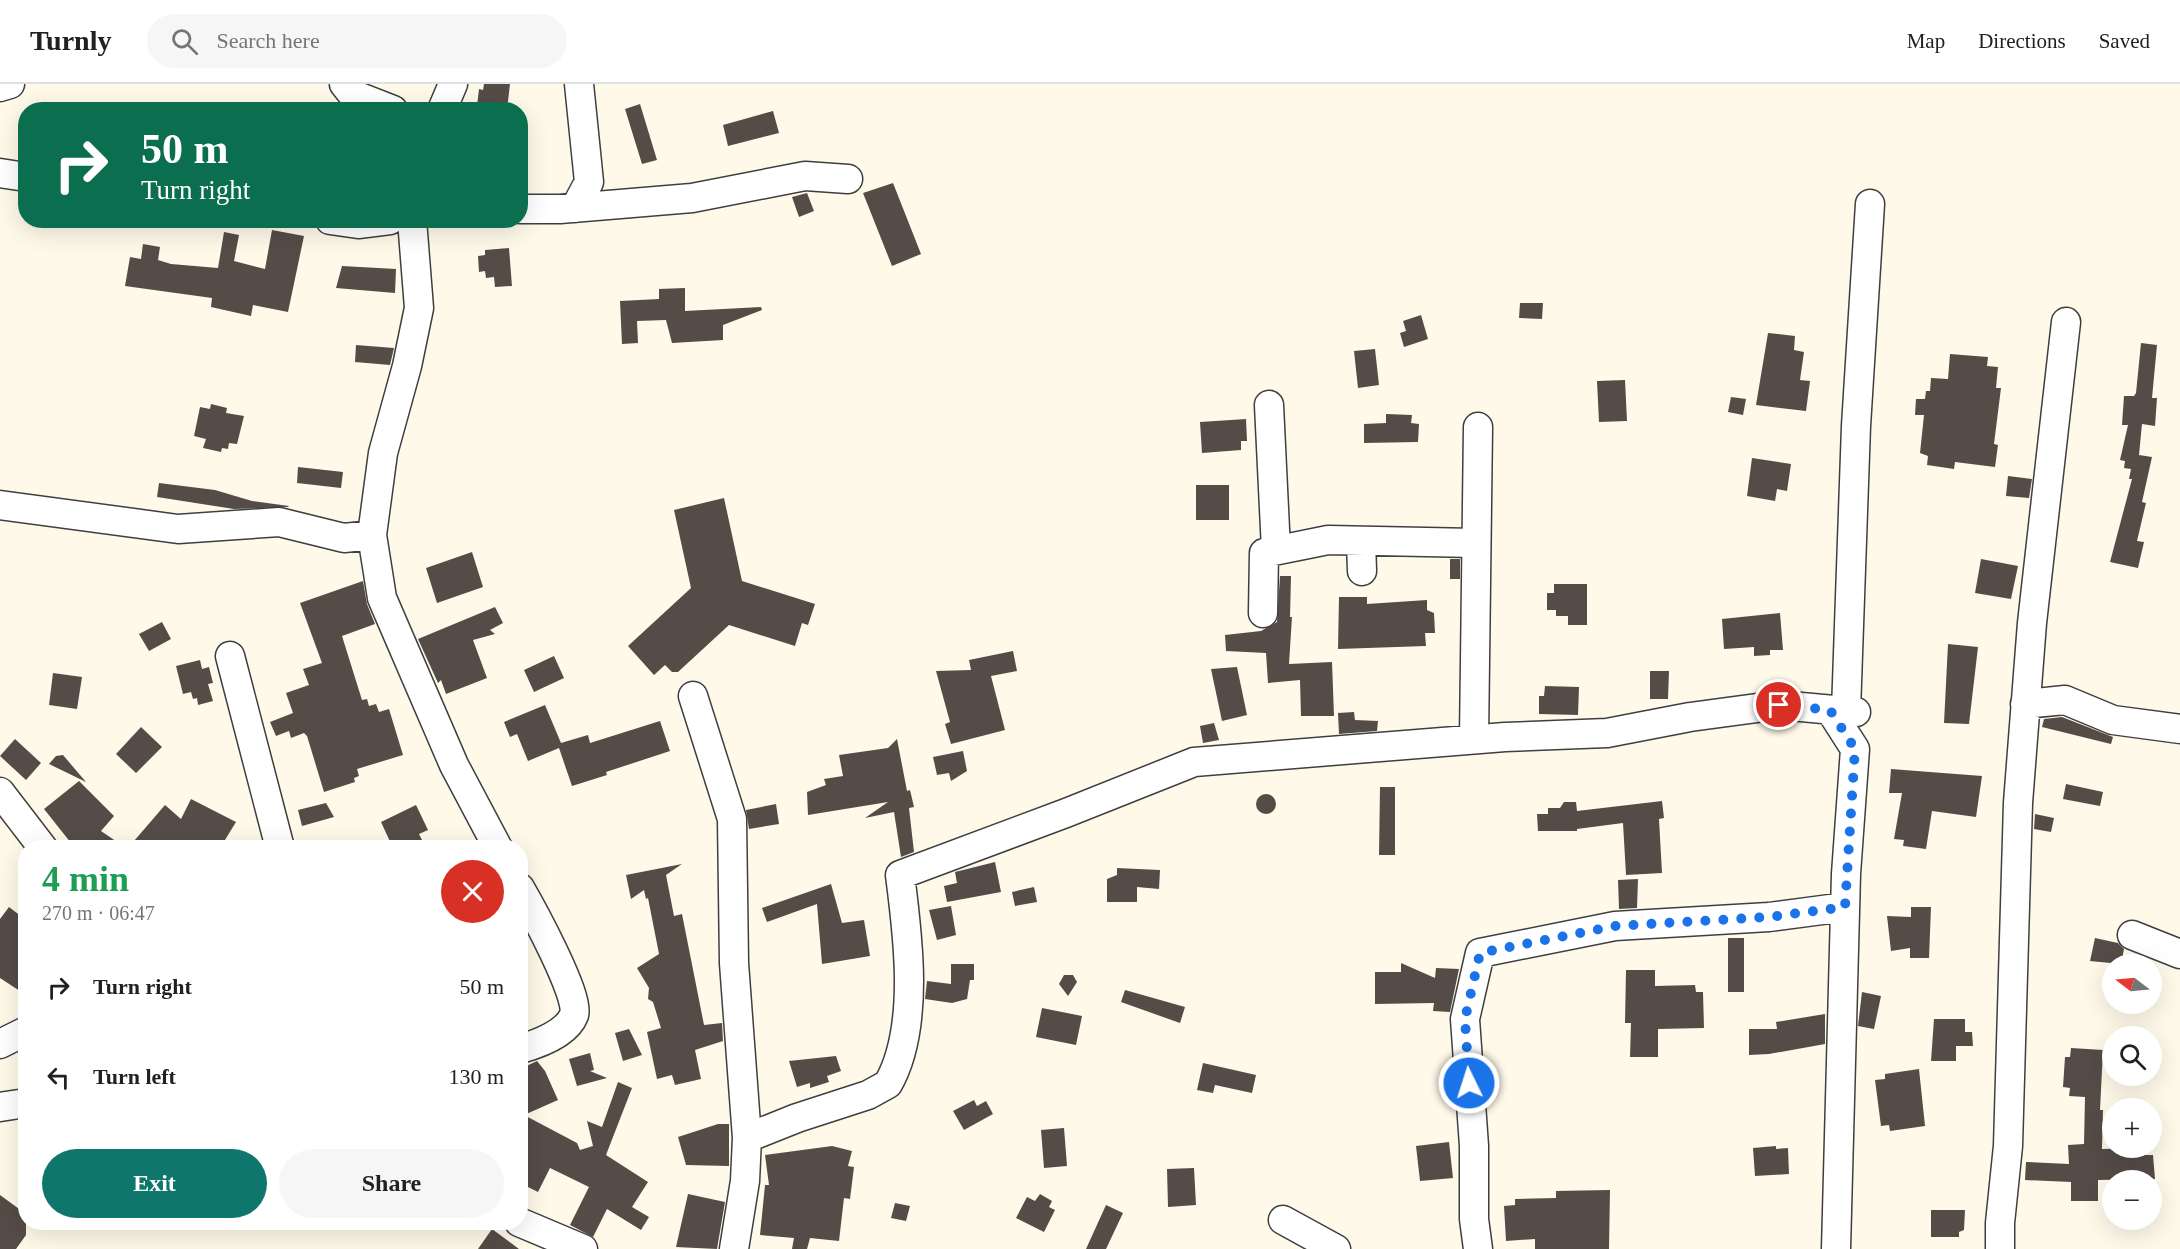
<!DOCTYPE html>
<meta charset="utf-8">
<style>
:root{--surface:#fff;--page:#f6f6f6;--text:#202124;--muted:#757577;--line:#e0e0e0;--accent:#0f766e}
body{margin:0;font-family:Georgia,serif;background:var(--page);color:var(--text);height:100vh;display:flex;flex-direction:column;font-size:22px;white-space:nowrap}
*{box-sizing:border-box;margin:0}
p{font-size:20px;color:var(--muted)}
.icon{flex:none;width:33px;height:33px;fill:none;stroke:currentColor;stroke-width:2;stroke-linecap:round;stroke-linejoin:round}
.map{position:relative;flex:1;overflow:hidden}
.panel{position:absolute;left:18px;top:756px;width:510px;height:390px;display:flex;flex-direction:column;background:var(--surface);border-radius:24px;box-shadow:0 6px 24px #0002}
.panel>*{flex:none}
.hud{position:absolute;left:18px;top:18px;width:510px;height:126px;border-radius:24px;box-shadow:0 6px 24px #0002;background:#0b6e4f;color:#fff;overflow:hidden}
.needle{width:39px;rotate:286deg}
.buttons{position:absolute;left:2102px;top:870px;display:grid;gap:12px}
.buttons a{display:grid;place-items:center;width:60px;height:60px;border-radius:50%;background:var(--surface);box-shadow:0 6px 24px #0002;font-size:30px}
.pin{position:absolute;display:grid;place-items:center;width:51px;height:51px;color:#fff;margin:-26px;border:3px solid #fff;border-radius:50%;box-shadow:0 2px 6px #0007}
.me{position:absolute;width:66px;margin:-33px;rotate:356deg;stroke-linejoin:round;filter:drop-shadow(0 0 4px #0008)}
.turn{display:flex;align-items:center;gap:21px;height:126px;padding:0 24px;font-size:27px}
.turn .icon{width:78px;height:78px;stroke-width:2.5}
.turn b{display:block;font-size:42px;line-height:51px}
.round{display:grid;place-items:center;flex:none;width:63px;height:63px;border-radius:32px;background:var(--page)}
.headline{display:flex;align-items:center;justify-content:space-between;height:102px;padding:0 24px}
h1{font-size:36px;font-weight:700;line-height:45px;color:#1e9e55}
.cta{display:flex;gap:12px;margin-top:auto;padding:12px 24px}
.cta a{flex:1;height:69px;border-radius:36px;background:var(--accent);color:#fff;font-size:24px;font-weight:700;line-height:69px;text-align:center}
.cta a+a{background:var(--page);color:var(--text)}
ul{padding:0;list-style:none}
li{display:flex;align-items:center;gap:18px;height:90px;padding:0 24px}
li div{flex:1}
li b{display:block;font-size:22px}
li em{font-style:normal}
header{display:flex;align-items:center;gap:36px;box-sizing:border-box;height:84px;padding:0 30px;background:var(--surface);border-bottom:2px solid var(--line)}
header strong{font-size:28px}
nav{display:flex;gap:33px;margin-inline-start:auto;font-size:21px}
.search{width:420px;height:54px;background:var(--page);display:flex;align-items:center;gap:15px;box-sizing:border-box;padding:0 21px;border-radius:33px;color:var(--muted);font-size:22px}
.map>svg:first-child{display:block}
</style>
<header>
<strong>Turnly</strong>
<div class="search"><svg class="icon" aria-label="search" viewBox="0 0 24 24"><circle cx="10" cy="10" r="6"/><path d="M15 15l6 6"/></svg>Search here</div>
<nav><a>Map</a><a>Directions</a><a>Saved</a></nav>
</header>
<div class="map">
<svg width="2180" height="1165" viewBox="0 0 2180 1165">
<rect width="100%" height="100%" fill="#fff9ea"/>
<path fill="#554c48" d="M484 0H510L507 26H480L477 22 479 5 483 6Z
M640 20 657 76 642 80 625 25Z
M773 27 779 49 728 62 723 41Z
M893 99 921 170 892 182 863 109Z
M807 109 814 127 799 133 792 113Z
M272 146 304 152 288 228 253 221 251 232 211 223 212 214 125 202 130 173 141 175 143 160 160 163 158 176 171 180 218 184 224 148 239 151 234 177 265 185Z
M509 164 512 202 495 203 494 193 486 194 485 187 479 188 478 172 485 171V166Z
M342 182 396 185 395 209 336 204Z
M685 204V227L761 223 762 226 723 241V256L672 259 666 236 637 237 638 259 622 260 620 217 659 215V205Z
M1520 219H1543L1542 235 1519 234Z
M1421 231 1428 255 1404 263 1400 249 1406 247 1403 237Z
M1768 249 1795 252 1794 266 1804 268 1800 296 1810 297 1806 327 1756 321Z
M2141 259 2157 261 2152 314H2157L2155 342 2142 340 2139 371 2152 373 2142 418 2146 419 2137 457 2144 458 2138 484 2110 478 2132 395H2129L2131 385 2124 384 2125 377 2120 376 2128 341H2122L2124 312H2134L2136 309Z
M356 261 394 264 390 281 355 278Z
M1375 265 1379 301 1358 304 1354 267Z
M1950 270 1988 273 1987 282 1998 283 1996 304H2001L1994 360 1998 361 1995 383 1955 378 1954 385 1927 381 1928 372 1920 369 1924 331H1915L1916 315H1925L1926 307H1930L1931 294 1948 295Z
M1625 296 1627 337 1599 338 1597 297Z
M1731 313 1746 315 1743 331 1728 328Z
M211 320 227 324 226 329 244 332 237 360 229 359 228 365 222 364 221 368 203 364 206 355 194 352 200 323 210 325Z
M1386 330 1412 331 1411 339 1419 340 1418 358 1364 359V340L1386 339Z
M1246 335 1247 357H1241V366L1202 369 1200 338Z
M1752 374 1791 380 1787 407 1777 405 1775 417 1747 412Z
M298 383 343 388 341 404 297 399Z
M2008 392 2032 395 2029 414 2006 412Z
M159 399 215 406 252 417 289 422 288 423 234 425 157 413Z
M1196 401H1229V436H1196Z
M724 414 742 497 815 520 808 541 802 539 795 562 729 541 678 588H672L665 581 654 591 628 562 691 504 674 426Z
M472 468 483 503 437 519 426 484Z
M1450 475H1460V495H1450Z
M1981 475 2018 482 2011 515 1975 509Z
M1280 492H1291L1290 533H1292L1289 580 1332 578 1334 632H1301L1300 596 1268 599 1266 569 1226 567 1225 551 1261 547 1277 538Z
M363 497 367 520 375 540 342 552 362 616 367 615 369 622 376 620 379 628 389 625 403 671 357 685 359 692 354 694 355 698 324 708 307 652 304 649 291 654 289 647 276 652 270 638 293 629 286 609 309 601 303 585 322 579 300 519Z
M1554 500H1587V541H1568V532H1556V526H1547V509H1554Z
M1339 513H1367V520L1427 516V526L1434 529 1435 549H1425L1426 562 1338 565Z
M495 523 503 539 490 546 495 550 473 556 487 594 446 610 441 596 438 599 418 555Z
M1780 529 1783 566H1770V571L1754 572V563L1724 565 1722 535Z
M162 538 171 555 149 567 139 550Z
M1948 560 1978 563 1969 640 1944 639Z
M1013 567 1017 587 991 592 1005 646 951 660 945 640 950 638 936 587 971 586 969 576Z
M554 572 564 594 534 608 524 586Z
M200 576 202 585 209 583 213 599 208 600 213 617 198 621 197 614 193 615 191 608 183 610 176 582Z
M1237 583 1247 631 1222 637 1211 585Z
M1650 587H1669L1668 615H1650Z
M53 589 82 593 77 625 49 621Z
M1545 602 1579 603 1578 631 1539 630V612H1544Z
M545 621 561 659 588 651 590 659 660 637 670 667 606 688 607 691 572 702 559 664 528 677 517 650 510 653 504 638Z
M1354 628 1355 636 1378 637 1377 647 1339 650 1338 629Z
M2062 633 2113 653 2111 660 2042 643 2044 635Z
M1214 639 1219 656 1203 659 1200 642Z
M141 643 162 663 136 689 116 670Z
M15 655 41 679 26 696 0 672Z
M897 655 907 707 910 706 914 723 909 724 914 768 901 773 894 728 865 734 888 718 808 731 807 708 826 701 824 695 843 692 839 671 888 664Z
M963 667 967 687 951 697 949 689 937 691 933 673Z
M63 671 86 698 49 680 56 672Z
M1891 685 1982 692 1976 733 1932 727 1926 765 1903 762 1904 756 1894 755 1902 709H1889Z
M79 697 114 732 101 747 126 764H75L44 725Z
M2066 700 2103 708 2100 722 2063 715Z
M1380 703H1395V771H1379Z
M1256 720a10 10 0 1 1 20 0a10 10 0 1 1-20 0Z
M191 715 236 738 220 764H128L165 721 181 735Z
M1662 717 1664 734 1659 735 1662 789 1626 791 1623 739 1577 745V747H1538L1537 730H1548V724H1560L1564 718H1576L1577 727Z
M326 719 334 733 302 742 298 726Z
M776 720 779 740 749 745 746 726Z
M416 721 428 746 419 750 426 764H393L381 738Z
M2035 730 2054 734 2051 748 2034 745Z
M995 778 1001 808 947 818 944 802 957 799 955 788Z
M682 780 666 791 674 832 682 830 704 941 722 939 723 957 695 966 701 995 675 1001 672 991 657 995 647 948 661 944 653 918 648 915 649 904 637 884 659 870 648 814 646 815 644 806 631 815 626 791Z
M1117 784 1160 786 1159 805 1137 803V818H1107V795L1117 791Z
M1638 795 1637 824 1619 825 1618 796Z
M831 800 842 839 864 836 870 872 822 880 817 820 767 838 762 824Z
M1034 803 1037 818 1015 822 1012 808Z
M951 822 956 851 937 856 929 826Z
M9 823 26 836V911L0 894V835Z
M1911 823H1931L1929 874H1910V864L1891 867 1887 832 1911 833Z
M1728 854H1744V908H1728Z
M2095 854 2118 859 2124 865 2121 880 2090 877Z
M1401 879 1435 894 1436 884 1459 885 1450 928 1433 927 1434 919 1375 920V888H1401Z
M951 880H974V896H970L967 915 952 919 925 915 927 897 951 900Z
M1626 886H1655V902L1695 901 1696 908H1703L1704 944 1658 945V973H1630L1631 939H1625Z
M1064 891H1073L1077 898 1068 912 1059 900Z
M1125 906 1185 923 1180 939 1121 918Z
M1862 908 1881 912 1874 945 1858 942Z
M1042 924 1082 932 1076 961 1036 953Z
M1825 930V960L1769 970 1749 971V945H1777L1776 938Z
M1934 935H1965V948H1972L1973 962H1956V977H1931Z
M629 945 642 971 623 977 615 949Z
M2071 964 2103 966 2100 1026H2103L2102 1065 2144 1064 2145 1071H2153L2155 1095 2098 1096V1117H2071V1098L2025 1096 2026 1078 2069 1080 2068 1061 2084 1060 2085 1013 2069 1012 2070 1004 2063 1003 2065 973H2070Z
M590 969 594 986 590 987 607 994 577 1002 569 975Z
M836 972 841 987 827 992 829 998 810 1004V999L797 1003 789 977Z
M537 977 545 987 558 1016 524 1031 577 1059 580 1066 593 1062 587 1037 602 1043 618 998 632 1004 606 1071 648 1098 632 1123 649 1133 641 1146 607 1125 593 1153 570 1141 589 1103 550 1084 538 1108 520 1099V985Z
M1203 979 1256 991 1252 1009 1215 1001 1213 1009 1197 1006Z
M1919 985 1925 1042 1890 1047 1889 1041 1881 1042 1875 996 1885 995V990Z
M974 1016 977 1022 986 1017 993 1030 964 1046 953 1027Z
M718 1040H729V1082L686 1081 678 1053Z
M1064 1044 1067 1082 1044 1084 1041 1046Z
M1449 1058 1453 1094 1420 1097 1416 1062Z
M832 1062 852 1067 848 1082 854 1083 850 1115 844 1114 839 1157 810 1154 807 1165H792L794 1154 760 1151 765 1101H769L765 1071Z
M1776 1062V1065L1788 1064 1789 1090 1755 1092 1753 1064Z
M1194 1084 1196 1121 1168 1123 1167 1085Z
M1610 1106 1609 1165H1535V1155L1506 1157 1504 1122 1515 1121V1115L1556 1114V1107Z
M688 1110 725 1118 717 1165 676 1163Z
M1040 1110 1052 1117 1049 1123 1055 1126 1044 1148 1016 1134 1027 1113 1035 1117Z
M0 1111 26 1130V1151L16 1165H0Z
M895 1119 910 1122 906 1137 891 1134Z
M1106 1121 1123 1129 1106 1165H1086Z
M1931 1126H1965L1964 1146 1959 1148V1153H1931Z
M492 1145 519 1165H478Z"/>
<g fill="none" stroke-linecap="round" stroke-linejoin="round">
<g stroke="#3f3f3f" stroke-width="31">
<path id="minor" d="M344 0 352 10 393 26
M0 3 10 0
M442 26 453 0
M0 89 26 93
M575 124 589 98 579 0
M520 125H560L692 114 805 92 848 95
M330 136 358 140 390 136
M1269 321 1276 466
M0 421 178 445 279 438 344 454 372 451 382 514 454 681 498 764
M372 451 383 369 407 282 419 224 412 136
M1361 457 1362 487
M1263 529 1264 469 1328 456 1475 459
M230 572 280 764
M693 612 732 735 734 879 747 1054 745 1097 734 1165
M2025 620 2065 616 2113 636 2180 645
M1830 626 1855 665 1846 790 1836 1165
M1846 627 1856 342 1870 120
M1474 655 1478 343
M0 708 43 764
M520 804C531 823 581 914 574 931 567 949 538 960 520 965
M2132 851 2180 870
M0 960 26 947
M0 1023 26 1019
M747 1054 797 1034 868 1011 888 1000C920 944 908 852 900 791L1066 729 1194 678 1505 653 1607 649 1690 633 1779 621 1856 628
M1283 1136 1336 1165
M519 1138 583 1165
M1478 1165 1474 1135V1062L1465 935 1480 869 1615 842 1769 833 1845 823
M2000 1165V1139L2008 1062 2018 719 2032 539 2066 238"/>
</g>
<use href="#minor" stroke="#fff" stroke-width="28"/>
</g>
<g fill="none" stroke-linecap="round" stroke-linejoin="round">
<path stroke="#1a73e8" stroke-width="10" stroke-dasharray="0 18" d="M1469 999 1465 935 1480 869 1615 842 1769 833 1845 823 1855 665 1830 626 1779 621"/>
</g>
</svg>
<div class="buttons">
<a><svg class="needle" viewBox="-14 -14 28 28"><path d="M0-13l5 13h-10z" fill="#e53935"/><path d="M0 13l5-13h-10z" fill="#757577"/></svg></a>
<a><svg class="icon" aria-label="search" viewBox="0 0 24 24"><circle cx="10" cy="10" r="6"/><path d="M15 15l6 6"/></svg></a>
<a>+</a>
<a>−</a>
</div>
<div class="pin" style="left:1779px;top:621px;background:#d93025"><svg class="icon" aria-label="arrive" viewBox="0 0 24 24"><path d="M6 21V4h12l-3 4 3 4H6"/></svg></div>
<svg class="me" style="left:1469px;top:999px" viewBox="-20 -20 40 40"><circle r="17" fill="#1a73e8" stroke="#fff" stroke-width="3"/><path d="M0-11L8 9 0 5-8 9z" fill="#fff"/></svg>
<div class="hud">
<div class="turn"><svg class="icon" aria-label="right" viewBox="0 0 24 24"><path d="M7 20v-9h11M14 6l5 5-5 5"/></svg><div><b>50 m</b>Turn right</div></div>
</div>
<section class="panel">
<div class="headline"><div><h1>4 min</h1><p>270 m · 06:47</p></div><a class="round" style="background:#d93025;color:#fff"><svg class="icon" aria-label="close" viewBox="0 0 24 24"><path d="M6 6l12 12M18 6L6 18"/></svg></a></div>
<ul>
<li><svg class="icon" aria-label="right" viewBox="0 0 24 24"><path d="M7 20v-9h11M14 6l5 5-5 5"/></svg><div><b>Turn right</b></div><em>50 m</em></li>
<li><svg class="icon" aria-label="left" viewBox="0 0 24 24"><path d="M17 20v-9H6M10 6l-5 5 5 5"/></svg><div><b>Turn left</b></div><em>130 m</em></li>
</ul>
<div class="cta"><a>Exit</a><a>Share</a></div>
</section>
</div>
